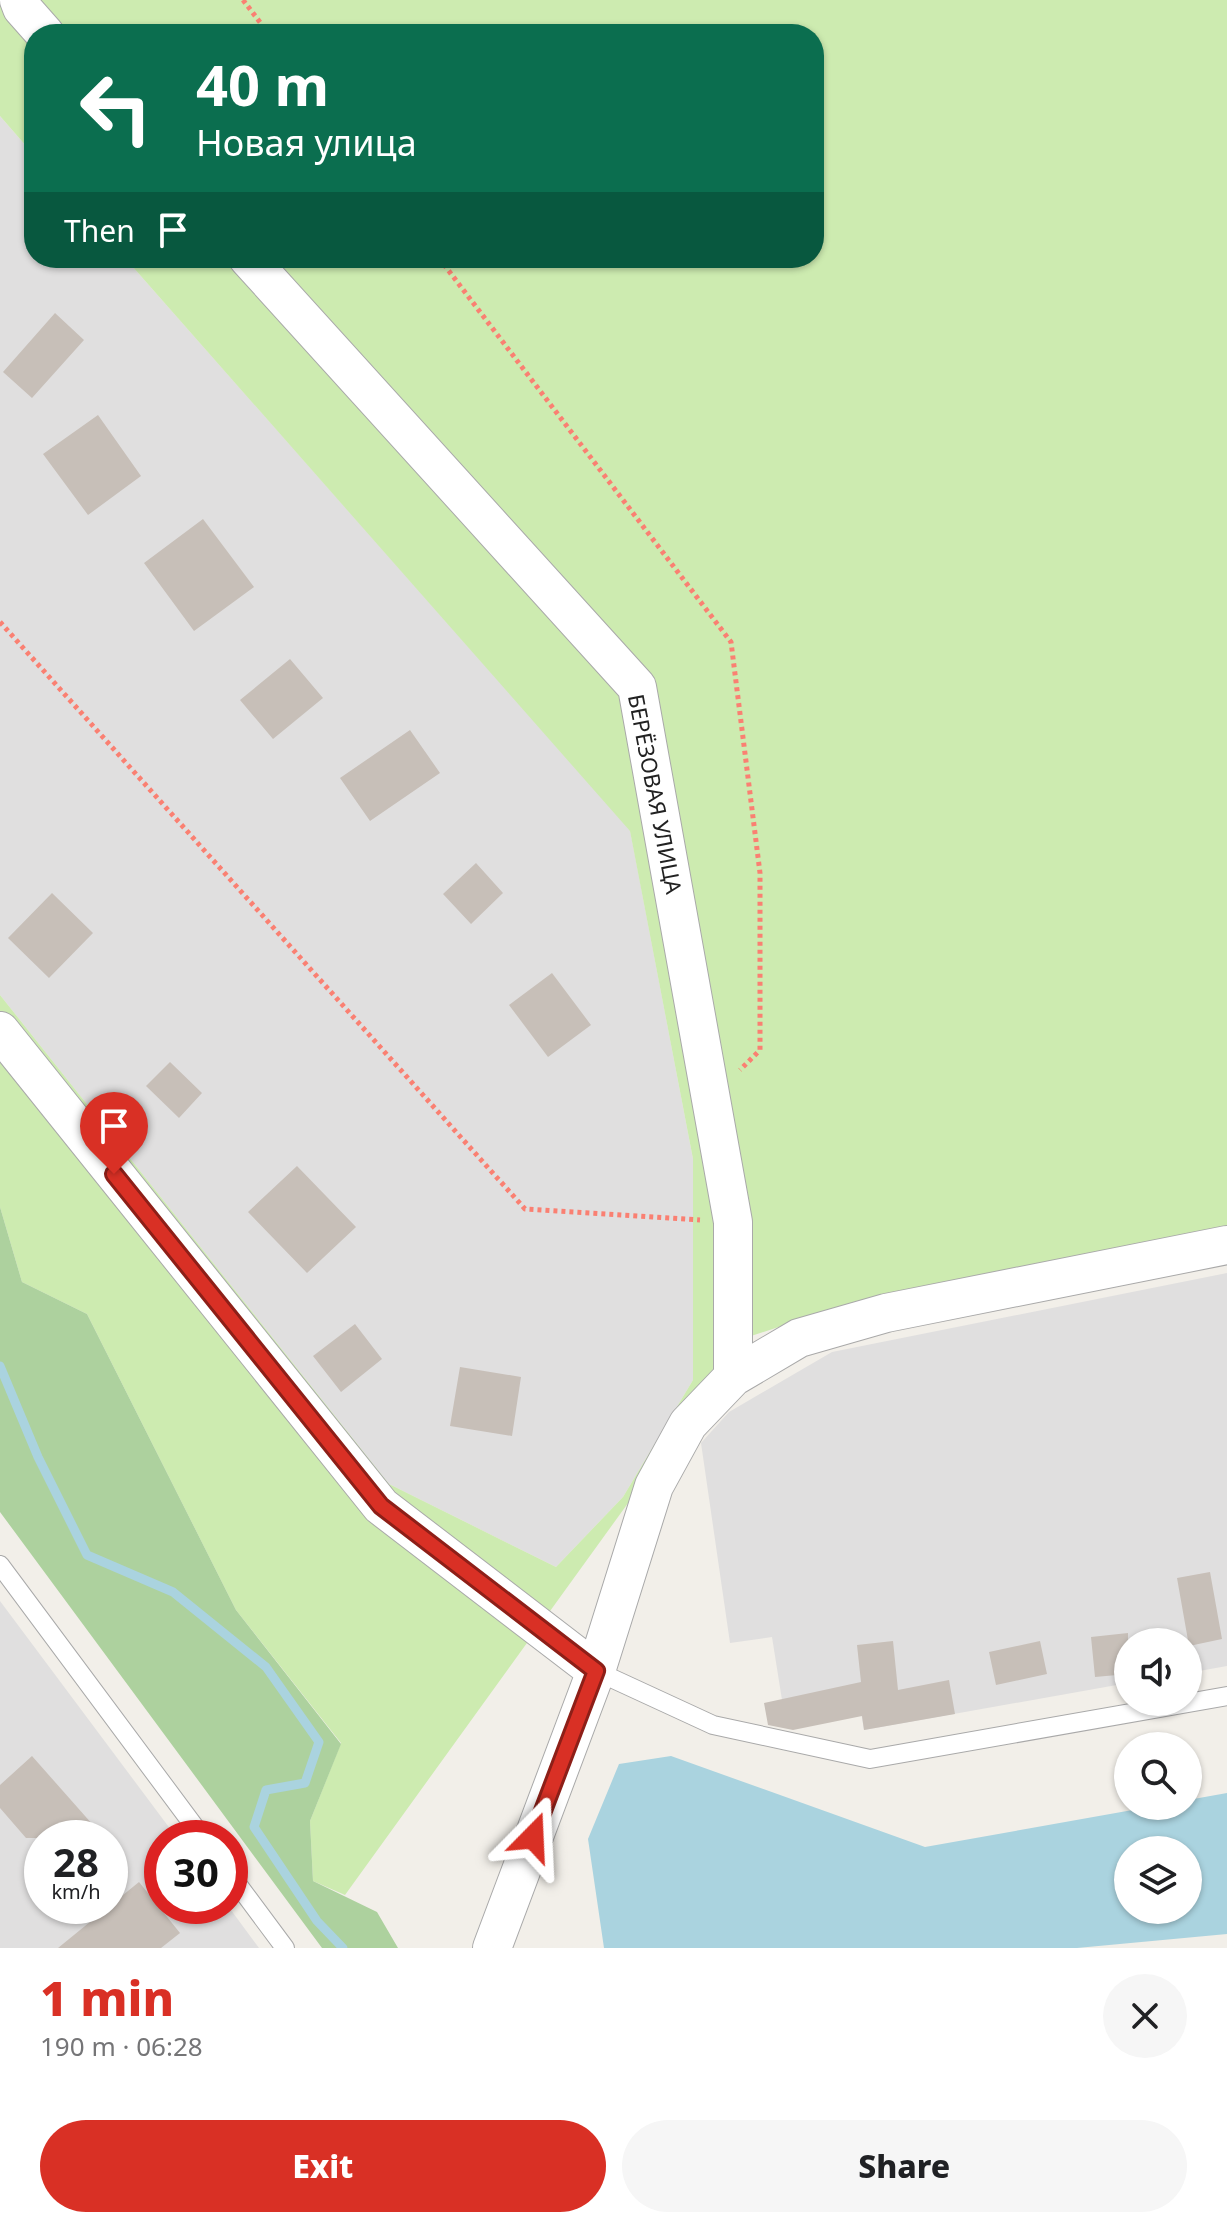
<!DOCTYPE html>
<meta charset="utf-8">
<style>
:root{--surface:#fff;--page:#f6f6f6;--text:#202124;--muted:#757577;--accent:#d93025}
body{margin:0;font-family:"Noto Sans",sans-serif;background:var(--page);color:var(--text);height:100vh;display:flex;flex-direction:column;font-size:30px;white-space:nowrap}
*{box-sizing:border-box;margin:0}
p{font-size:26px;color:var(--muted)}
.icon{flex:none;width:44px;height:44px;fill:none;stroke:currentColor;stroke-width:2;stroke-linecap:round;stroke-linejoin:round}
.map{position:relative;height:1948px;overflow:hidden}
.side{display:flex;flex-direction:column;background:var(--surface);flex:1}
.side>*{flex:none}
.guide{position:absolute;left:24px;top:24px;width:800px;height:244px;border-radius:32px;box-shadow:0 2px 6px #0004;background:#0b6e4f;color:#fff;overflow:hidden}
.fabs{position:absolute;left:1114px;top:1628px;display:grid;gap:16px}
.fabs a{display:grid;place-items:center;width:88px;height:88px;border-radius:50%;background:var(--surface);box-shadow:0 2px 6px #0004;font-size:40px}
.speed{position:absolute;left:24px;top:1820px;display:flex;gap:16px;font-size:40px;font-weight:700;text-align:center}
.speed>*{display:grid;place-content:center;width:104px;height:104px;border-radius:50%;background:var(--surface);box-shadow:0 2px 6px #0004;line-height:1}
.speed small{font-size:20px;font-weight:400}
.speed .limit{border:12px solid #d22;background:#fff;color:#111}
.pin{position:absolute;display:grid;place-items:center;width:68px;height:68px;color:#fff;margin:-82px -34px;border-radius:50% 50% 50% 0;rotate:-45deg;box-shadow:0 0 8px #0007}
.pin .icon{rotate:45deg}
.me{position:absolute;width:88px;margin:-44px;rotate:21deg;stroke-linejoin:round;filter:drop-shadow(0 0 6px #0008)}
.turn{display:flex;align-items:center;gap:28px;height:168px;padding:0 40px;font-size:36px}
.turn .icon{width:104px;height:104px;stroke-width:2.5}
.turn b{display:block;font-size:56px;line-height:68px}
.then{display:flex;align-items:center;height:76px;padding:0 40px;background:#0003;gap:16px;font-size:30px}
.round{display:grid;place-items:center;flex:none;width:84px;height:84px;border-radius:42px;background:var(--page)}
.summary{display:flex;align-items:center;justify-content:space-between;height:136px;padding:0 40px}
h1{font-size:48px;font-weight:800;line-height:60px;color:var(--accent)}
.action{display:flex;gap:16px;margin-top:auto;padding:16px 40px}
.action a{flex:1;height:92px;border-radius:48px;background:var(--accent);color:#fff;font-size:32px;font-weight:800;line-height:92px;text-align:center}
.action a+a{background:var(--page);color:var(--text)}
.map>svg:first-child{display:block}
</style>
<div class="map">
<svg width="1227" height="1948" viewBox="0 0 1227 1948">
<rect width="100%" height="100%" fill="#f2efe9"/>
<path fill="#e0dfdf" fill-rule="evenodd" d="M0 116 34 155V258H125L630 830 693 1159V1380L623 1497 556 1567 389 1484 0 995Z
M1227 1273V1666L1188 1673V1642H1128V1683L864 1730 857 1688 782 1700 772 1637 730 1643 701 1443 729 1412 832 1352Z
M0 1601 177 1838H162V1906H228L259 1948H0ZM42 1838H110V1906H42Z"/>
<path fill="#cdebb0" d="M0 0H1227V1226L842 1306 748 1337 345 1895 313 1881 310 1821 341 1743 236 1610 87 1314 22 1282 0 1207V995L389 1484 556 1567 623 1497 693 1380V1159L630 831 125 258H814V34H34V155L0 116Z"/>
<path fill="#add19e" d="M0 1207 22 1282 87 1314 236 1610 341 1744 310 1821 313 1881 377 1912 398 1948H322L0 1512Z"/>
<path fill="#aad3df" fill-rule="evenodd" d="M671 1756 925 1847 1155 1806H1188V1800L1227 1793V1934L1077 1948H604L588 1839 619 1764ZM1128 1850H1188V1910H1128Z"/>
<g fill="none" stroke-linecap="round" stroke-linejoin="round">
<path stroke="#aad3df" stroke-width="9" d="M0 1366 38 1457 87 1555 173 1592 266 1667 319 1742 305 1783 266 1790 254 1827 317 1921 343 1948"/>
</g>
<path fill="#c7bfb8" d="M55 313 84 340 32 398 3 372Z
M98 415 141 476 88 515 43 454Z
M203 519 254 587 194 631 144 563Z
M290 659 323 698 273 739 240 700Z
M410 730 440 773 370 821 340 778Z
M476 863 503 893 471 924 443 894Z
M52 893 93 933 49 978 8 938Z
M552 973 591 1025 548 1057 509 1005Z
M170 1062 202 1093 179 1118 146 1086Z
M297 1166 356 1227 307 1273 248 1212Z
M355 1324 382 1359 341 1392 313 1356Z
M460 1367 521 1377 512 1436 450 1426Z
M1210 1572 1222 1639 1189 1646 1177 1578Z
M1128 1633V1674L1095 1677 1091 1637Z
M893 1641 898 1690 949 1680 955 1714 864 1730 862 1716 793 1730 768 1725 764 1703 861 1682 857 1645Z
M1040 1641 1047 1674 996 1685 989 1652Z
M32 1756 93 1825 78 1838H26L0 1808V1785Z
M139 1882 180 1933 161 1948H58Z"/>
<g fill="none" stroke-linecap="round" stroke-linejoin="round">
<g stroke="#a9a9a9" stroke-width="20">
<path id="service" d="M0 1565 203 1838
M596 1671 713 1725 870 1759 1227 1696
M230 1874 285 1948"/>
</g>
<g stroke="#a9a9a9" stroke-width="40">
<path id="minor" d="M19 0 22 8 45 34
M248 258 637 687 733 1222V1377
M0 1031 381 1506 596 1671
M492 1948 596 1671 654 1486 688 1424 733 1377 799 1338 886 1313 1227 1245"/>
</g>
<path stroke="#fa8072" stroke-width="5" stroke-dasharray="4 4" stroke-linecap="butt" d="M243 0 269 34
M439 258 731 642 760 873V1050L740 1070
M0 622 525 1209 700 1220"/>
<use href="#service" stroke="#fff" stroke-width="18"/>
<use href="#minor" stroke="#fff" stroke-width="38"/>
</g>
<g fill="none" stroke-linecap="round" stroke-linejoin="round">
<g stroke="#8d1f18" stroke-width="20">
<path id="route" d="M114 1174 381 1506 596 1671 533 1837"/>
</g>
<use href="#route" stroke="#d93025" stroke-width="14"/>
</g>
<g text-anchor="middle" stroke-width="7" stroke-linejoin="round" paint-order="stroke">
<g font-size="22" fill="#222" stroke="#fff">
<text transform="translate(655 794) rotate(79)" y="8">БЕРЁЗОВАЯ УЛИЦА</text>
</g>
</g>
</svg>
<div class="fabs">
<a><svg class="icon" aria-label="sound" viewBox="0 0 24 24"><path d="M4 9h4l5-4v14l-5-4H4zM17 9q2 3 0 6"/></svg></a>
<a><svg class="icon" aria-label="search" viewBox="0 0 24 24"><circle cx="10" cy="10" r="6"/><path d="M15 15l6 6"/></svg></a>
<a><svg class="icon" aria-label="layers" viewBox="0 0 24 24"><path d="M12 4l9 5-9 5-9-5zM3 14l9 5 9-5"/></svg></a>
</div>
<div class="speed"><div>28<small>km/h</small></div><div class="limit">30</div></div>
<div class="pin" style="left:114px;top:1174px;background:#d93025"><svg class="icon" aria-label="arrive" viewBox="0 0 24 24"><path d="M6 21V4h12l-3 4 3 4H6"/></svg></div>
<svg class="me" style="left:533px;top:1837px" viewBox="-20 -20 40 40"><path d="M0-17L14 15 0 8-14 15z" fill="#d93025" stroke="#fff" stroke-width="4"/></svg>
<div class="guide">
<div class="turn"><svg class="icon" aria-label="left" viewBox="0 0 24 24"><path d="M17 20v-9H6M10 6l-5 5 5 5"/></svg><div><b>40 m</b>Новая улица</div></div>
<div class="then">Then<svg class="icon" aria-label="arrive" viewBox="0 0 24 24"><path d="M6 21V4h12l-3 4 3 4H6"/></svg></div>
</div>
</div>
<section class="side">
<div class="summary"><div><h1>1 min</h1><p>190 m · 06:28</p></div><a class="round"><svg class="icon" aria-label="close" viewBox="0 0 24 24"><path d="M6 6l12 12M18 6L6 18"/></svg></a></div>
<div class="action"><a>Exit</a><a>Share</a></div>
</section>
